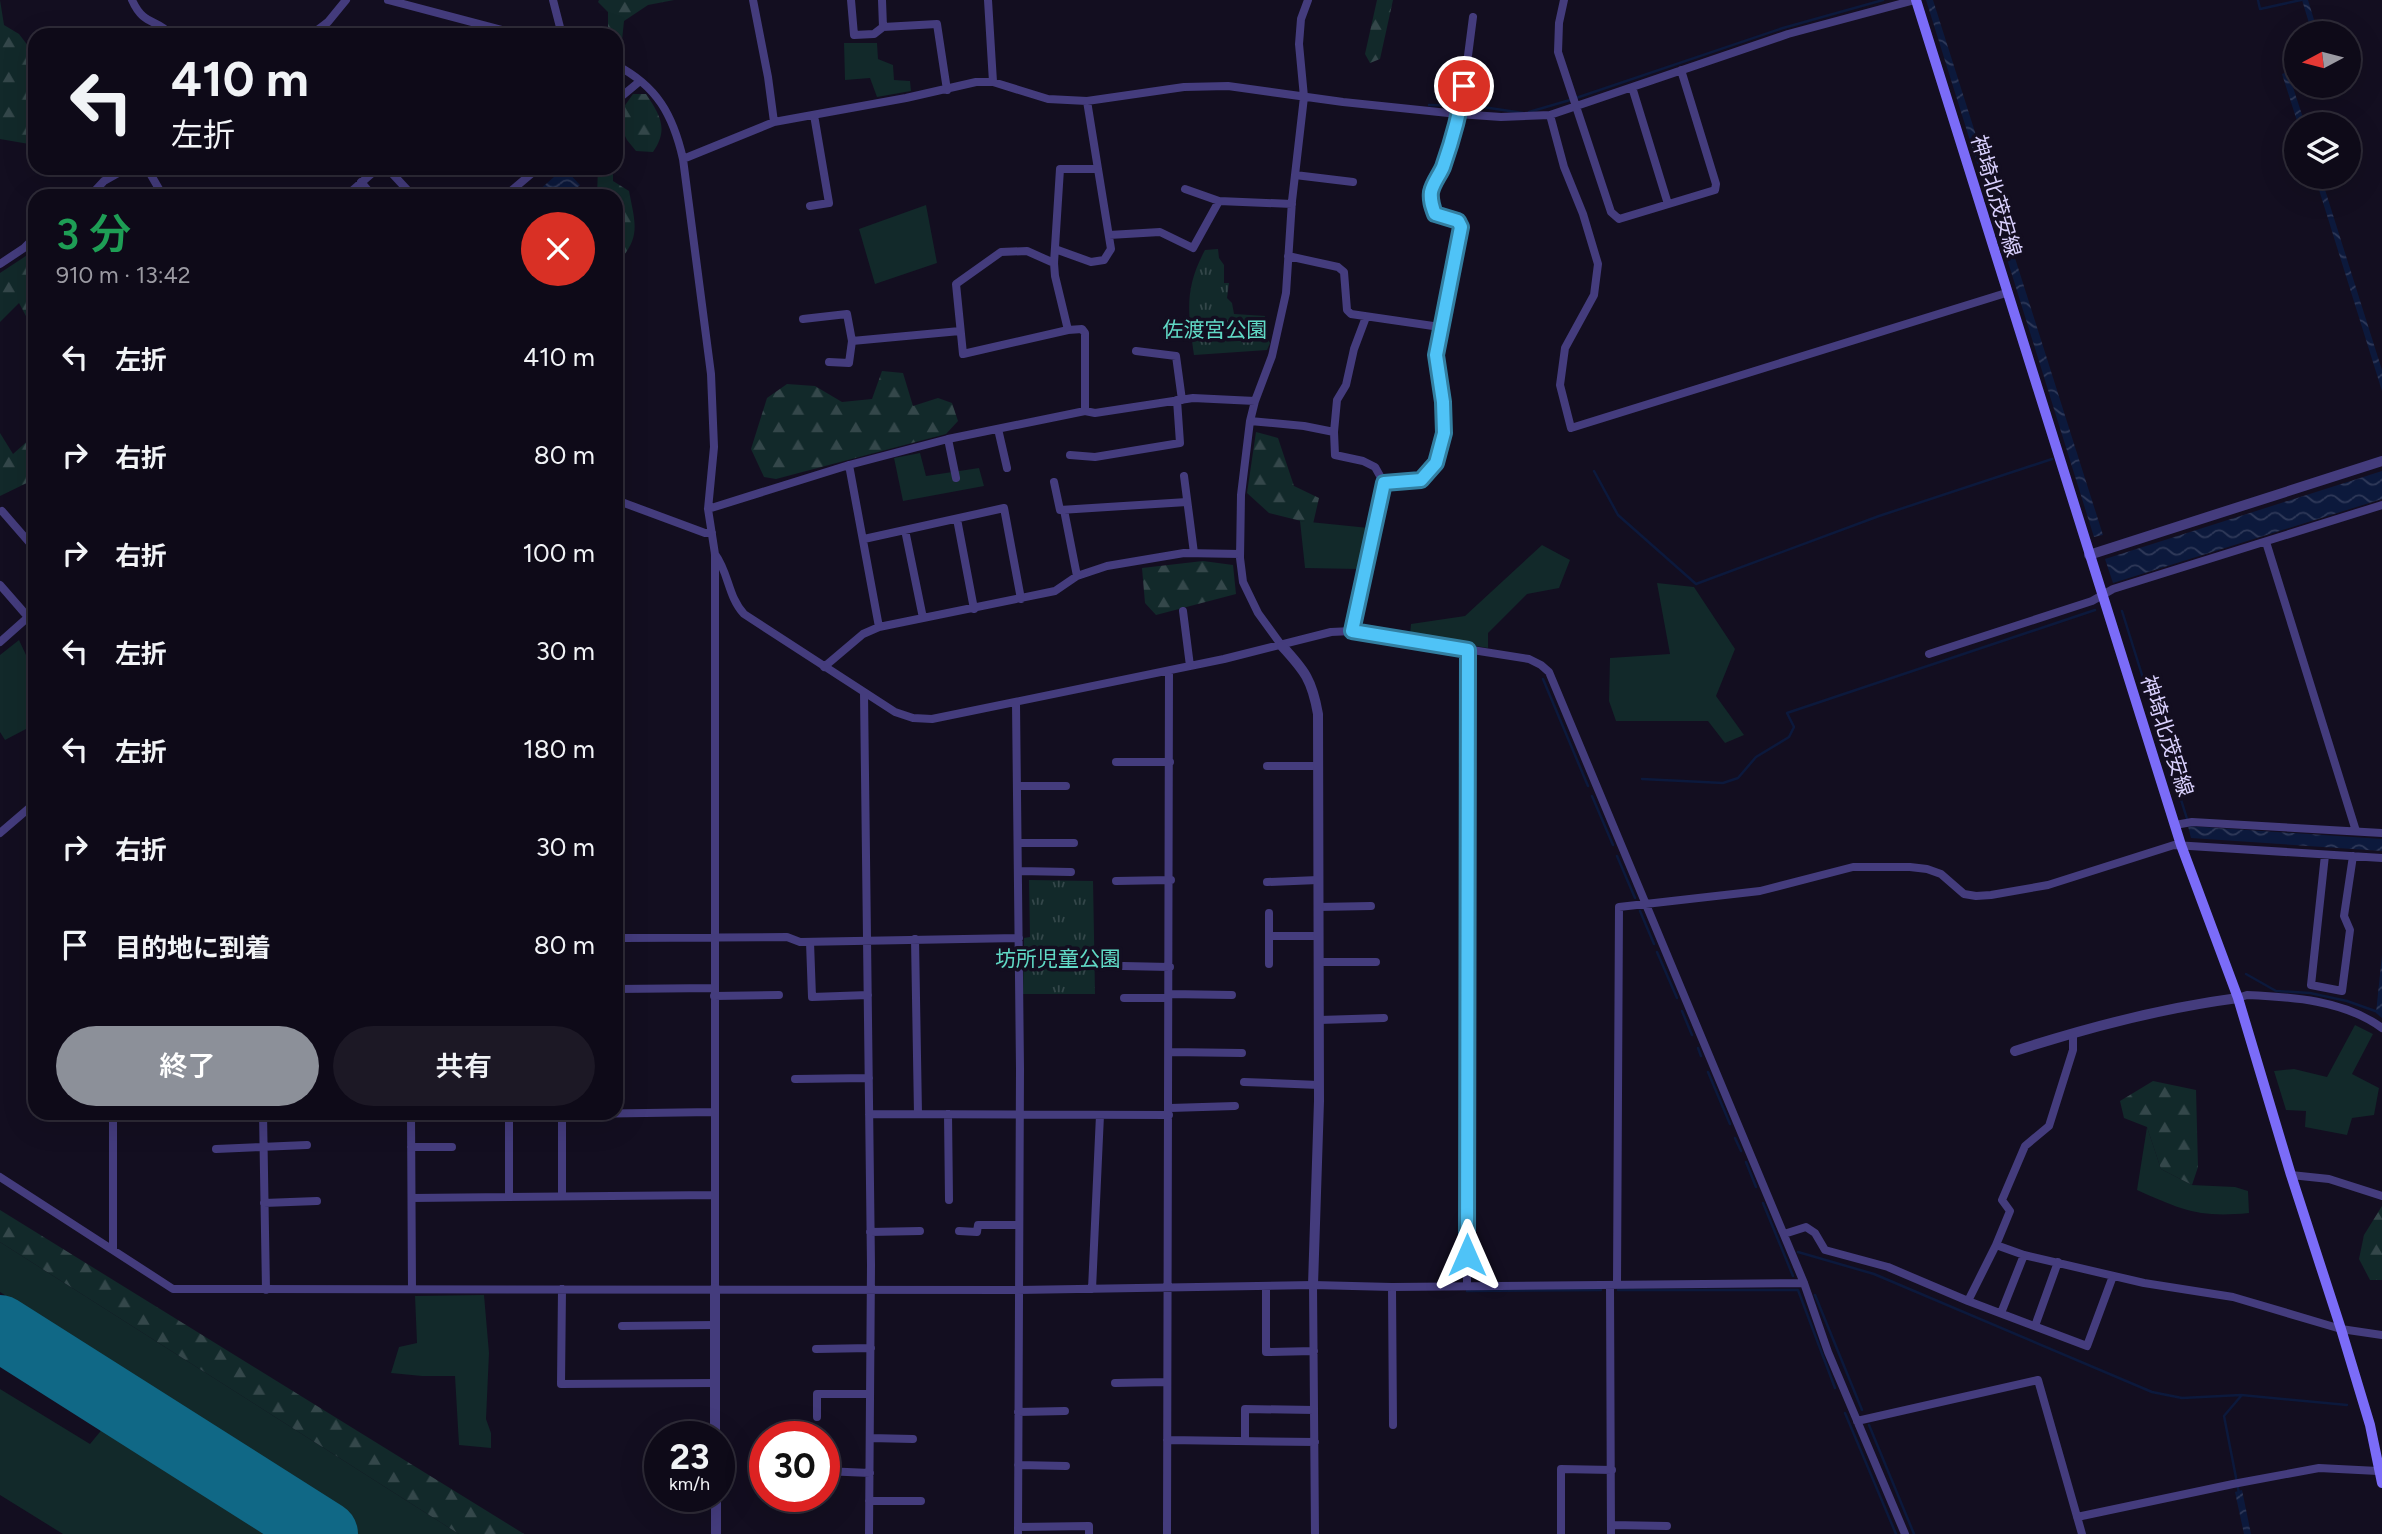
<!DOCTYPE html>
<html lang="ja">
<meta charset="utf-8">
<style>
:root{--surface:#0e0a18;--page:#1c1825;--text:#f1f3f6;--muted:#9b9aa2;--line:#2e2b37;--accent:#8c9099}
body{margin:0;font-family:Figtree,"Noto Sans JP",sans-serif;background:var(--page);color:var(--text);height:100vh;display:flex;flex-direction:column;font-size:26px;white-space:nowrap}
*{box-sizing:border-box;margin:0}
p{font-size:23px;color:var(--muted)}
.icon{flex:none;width:38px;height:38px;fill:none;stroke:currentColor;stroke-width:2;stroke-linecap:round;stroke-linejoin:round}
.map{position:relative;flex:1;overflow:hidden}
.panel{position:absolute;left:28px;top:189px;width:595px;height:931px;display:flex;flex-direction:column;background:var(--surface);border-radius:21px;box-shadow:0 7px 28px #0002,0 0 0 2px var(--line)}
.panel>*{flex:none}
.hud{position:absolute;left:28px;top:28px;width:595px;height:147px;border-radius:21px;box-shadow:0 7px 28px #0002,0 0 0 2px var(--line);background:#0e0a18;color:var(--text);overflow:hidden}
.needle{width:46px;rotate:263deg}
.tools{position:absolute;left:2284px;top:21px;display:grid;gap:14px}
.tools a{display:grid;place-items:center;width:77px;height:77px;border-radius:50%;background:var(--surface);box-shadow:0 7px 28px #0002,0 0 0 2px var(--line);font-size:35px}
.speed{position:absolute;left:644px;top:1421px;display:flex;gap:14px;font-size:35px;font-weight:700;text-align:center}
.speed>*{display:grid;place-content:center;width:91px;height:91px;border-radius:50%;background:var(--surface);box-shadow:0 7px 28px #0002,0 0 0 2px var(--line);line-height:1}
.speed small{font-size:18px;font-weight:400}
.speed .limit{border:10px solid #d22;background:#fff;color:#111}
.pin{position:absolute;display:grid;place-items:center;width:60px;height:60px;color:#fff;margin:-30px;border:4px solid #fff;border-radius:50%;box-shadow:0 2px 7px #0007}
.me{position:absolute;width:77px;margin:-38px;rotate:0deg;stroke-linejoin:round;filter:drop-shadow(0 0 5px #0008)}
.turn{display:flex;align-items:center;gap:24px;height:147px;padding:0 28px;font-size:32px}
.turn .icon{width:91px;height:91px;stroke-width:2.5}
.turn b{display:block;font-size:49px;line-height:60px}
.round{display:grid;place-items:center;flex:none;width:74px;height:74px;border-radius:37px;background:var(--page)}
.head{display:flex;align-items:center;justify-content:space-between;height:119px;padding:0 28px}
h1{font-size:42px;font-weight:600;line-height:52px;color:#1e9e55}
.button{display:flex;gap:14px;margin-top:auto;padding:14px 28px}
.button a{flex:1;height:80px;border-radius:42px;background:var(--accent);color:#fff;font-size:28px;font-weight:600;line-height:80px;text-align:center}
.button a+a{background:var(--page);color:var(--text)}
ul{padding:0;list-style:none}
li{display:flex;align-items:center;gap:21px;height:98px;padding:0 28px}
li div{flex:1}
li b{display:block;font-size:26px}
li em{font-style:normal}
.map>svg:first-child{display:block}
</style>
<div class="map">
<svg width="2382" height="1534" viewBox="0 0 2382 1534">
<defs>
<pattern id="forest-firs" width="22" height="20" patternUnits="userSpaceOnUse" patternTransform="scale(1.75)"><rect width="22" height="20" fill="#12292a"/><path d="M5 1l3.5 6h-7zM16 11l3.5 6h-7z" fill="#34474a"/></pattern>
<pattern id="park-tufts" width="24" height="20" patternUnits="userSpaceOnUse" patternTransform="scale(1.75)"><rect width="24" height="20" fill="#12292a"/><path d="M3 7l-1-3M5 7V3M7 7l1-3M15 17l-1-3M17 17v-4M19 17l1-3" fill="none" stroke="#34474a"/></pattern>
<pattern id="water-waves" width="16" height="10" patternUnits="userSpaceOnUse" patternTransform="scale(1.75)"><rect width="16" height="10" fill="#0c193c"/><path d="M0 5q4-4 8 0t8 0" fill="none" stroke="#2f3959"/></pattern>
</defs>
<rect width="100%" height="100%" fill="#130e20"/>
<path fill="#12292a" d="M844 43H877L878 59 893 65 894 80 910 81 911 91 877 97 870 78 845 80Z
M926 205 937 263 875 284 859 229Z
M920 453 926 476 979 468 984 486 903 501 894 458Z
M1300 521 1369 528 1358 569 1305 568Z
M1542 545 1570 560 1559 588 1527 594 1488 633V648L1410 635 1411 624 1465 616Z
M1657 583 1694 587 1735 649 1716 696 1744 735 1725 743 1708 721H1616L1609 701 1610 658 1670 654Z
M19 640 26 655 35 650V738L26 729 5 740 0 732V655Z
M2355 1025 2373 1034 2352 1074 2379 1088 2374 1115 2352 1118 2347 1135 2305 1127 2306 1111 2286 1110 2274 1071 2294 1069 2327 1077Z
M2147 1127 2161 1169 2192 1185 2235 1187 2248 1191 2249 1213C2199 1218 2182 1210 2137 1190Z
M0 1242 459 1534H354L127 1390 134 1377 0 1292Z
M484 1295 489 1353 486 1419 491 1433V1448L459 1445 455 1376H422L391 1373 399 1347 417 1343 415 1296Z
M0 1389 90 1444 104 1427 274 1534H63L0 1495Z"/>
<path fill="url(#forest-firs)" d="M0 0 4 25 19 34 35 55V145L0 139Z
M599 0H674L648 5 624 21 621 50 616 54V35H608V12L598 2Z
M1377 0H1393L1380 59 1370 63 1365 54Z
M633 94H646C660 115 669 129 653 152L636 151 627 140 616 118Z
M598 168H613V181L629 191C635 223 642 238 616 264V196H597Z
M35 250V333L19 303 0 322V273Z
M882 371 903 373 913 406 938 398 952 403 958 421 946 434 776 479 764 477 751 449 767 398 787 384 815 386 842 402 872 399Z
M35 407V479L0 496V433L13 454 32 437Z
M1256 432 1278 438 1294 486 1319 498 1313 524 1269 513 1247 493Z
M1203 561 1233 565 1236 594 1156 615 1145 603 1142 568Z
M2153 1081 2196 1090 2198 1167 2192 1185 2161 1169 2147 1127 2124 1118 2120 1101Z
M2382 1206V1280H2370L2359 1259 2364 1235Z
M0 1210 524 1534H459L0 1242Z"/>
<path fill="url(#park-tufts)" d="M1218 249 1219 258 1224 265V283H1229L1227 298 1232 303 1234 314 1265 316 1263 332 1270 343 1267 350 1194 355C1188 313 1184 289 1205 250Z
M1029 880 1093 881 1095 994H1023L1024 938 1030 937Z"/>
<path fill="url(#water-waves)" d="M1926 0H1933L2103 535 2094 537Z
M2302 0H2308L2318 33H2312Z
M2296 69V75L2290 78 2305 124H2298L2282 74Z
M564 168 580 185 568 196H541L537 192Z
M2315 177H2321L2382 370V391Z
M2382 471V499L2113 583 2105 559Z
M2188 826 2382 839V851L2191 838Z
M2382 955V1018L2376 1013Z
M2242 1490 2251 1534H2244L2235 1492Z"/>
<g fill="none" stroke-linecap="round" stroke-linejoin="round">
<path stroke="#0c193c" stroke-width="2.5" d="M2258 0 2260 9 2301 0
M1576 98 1783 28 1883 0
M1429 105 1476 106 1523 113
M1529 112 1570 100
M1594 471 1618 515 1696 584 1879 516 2052 459
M2122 611 2188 822
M1543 679 1588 786
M1642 779 1723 783 1738 778 1756 757 1789 737 1794 727 1787 713 2095 610
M1592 796 1613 845
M1617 856 1635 898
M1640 911 1654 944
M1657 952 1677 998
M2246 974 2276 991 2310 993 2347 1001 2378 1012 2382 1016
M1682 1011 1692 1035
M1698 1048 1701 1056
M1708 1072 1730 1124
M1735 1138 1741 1151
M1746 1162 1756 1187
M1763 1203 1793 1276
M1798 1252 1874 1274 2152 1392 2182 1398 2241 1395 2347 1405
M1618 1290H1798L1835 1388
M1467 1291 1601 1290
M1815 1295 1862 1410
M1845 1413 1896 1534
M1869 1425 1914 1534
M2239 1493 2224 1416 2241 1396"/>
<path stroke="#106886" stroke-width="66" d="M0 1328 325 1534"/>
<path stroke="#443c7d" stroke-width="8" d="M132 0C144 27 157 18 171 35
M388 0 521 35
M553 0 562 35
M753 0 768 77 774 122
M851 0 854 35 874 34 883 27 937 24 947 90
M882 0 883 27
M988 0 993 82
M1564 0 1559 23 1558 52 1611 212 1619 219 1715 190 1716 184 1681 70
M311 35 328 22 346 0
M616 65C657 86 673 115 683 159L711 374 714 447 708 509 715 554V1288
M1632 87 1668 204
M616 101 640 81
M1550 115 1564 167 1583 214 1598 264 1594 295 1565 348 1560 385 1571 428 2006 293
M683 159 774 122 906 98 976 82H993L1048 99 1087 101 1184 87 1228 86 1343 102 1458 114 1501 117 1550 115 1788 34 1915 0
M147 168 163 196
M387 168 413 196
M1295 175 1353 182
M361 182 373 196
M1185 189 1219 201
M90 196 104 181 127 168
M346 196 378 168
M505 196 538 168
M810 206 829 203 814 115
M1109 235 1160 232 1193 248 1219 201 1292 204
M1055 249 1091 262 1104 260 1111 249 1098 169
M1288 256 1338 267 1344 272 1347 310 1351 314 1440 327
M1054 263 1027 251 1001 252 956 284 963 354 1068 330
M0 264 24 248 35 237
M803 319 847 314 852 341 849 363 829 362
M852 341 960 331
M1136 351 1176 356 1182 400
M1085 411V333L1082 329 1068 330 1055 276 1054 263 1060 169H1098L1087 101
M616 419V420
M1250 421 1304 426 1334 432 1335 455 1363 461 1375 467 1384 483 1352 631
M998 429 1007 468
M1334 432 1337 400 1346 385 1354 349 1366 317
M948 439 956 478
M1070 455 1095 457 1180 443 1177 400
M849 465 879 627
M1184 476 1194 553
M1054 482 1060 510 1187 502
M1384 483 1421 480 1436 463 1444 433 1443 402 1436 355 1461 227 1458 221 1435 214 1431 205 1432 186 1442 170 1462 102 1473 17
M616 500 705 533H712
M708 509 849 465 948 439 1085 411 1095 413 1193 398 1255 401
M1064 510 1077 576
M2 511 35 549
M957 519 974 609
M905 530 923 618
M864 539 1004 508 1021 599
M2266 542 2356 831
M715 554C729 573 728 597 744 614L895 712 913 718 932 719 1224 659 1331 632 1352 631 1529 659 1541 665 1549 672 1804 1283 1828 1352 1905 1534
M0 585 28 617
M1183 611 1190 666
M0 642 35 611
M1282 646 1258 613 1243 582 1240 558 1241 495 1250 421 1255 401 1272 356 1286 293 1292 201 1304 97 1299 44 1301 19 1308 0
M1929 654 2092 601 2113 589 2382 505
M824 667 863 634 879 627 1055 591 1077 576 1107 566 1184 553 1240 554
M864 693 871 1265 869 1534
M1016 703 1020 1069 1018 1534
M1116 762H1170
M1267 766H1318
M1018 786H1066
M2175 825 2192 822 2382 833
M0 833 35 803
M1019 843H1074
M2325 855 2311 985 2342 991 2350 930 2344 916 2353 856
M1019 871 1071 872
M1116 881 1171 880
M1267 882 1318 880
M1318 907 1371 906
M1269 936H1319
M624 938 787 937 800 942 1019 938
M915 939 918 1114
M810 942 812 997 868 995
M1319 962H1376
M1269 964V913
M1123 966 1170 967
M616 989 714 988
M714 996 779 995
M1124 998H1165L1170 994 1232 995
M2238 998 2247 995C2292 997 2344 1000 2382 1028
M1319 1020 1384 1018
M2073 1033V1050L2049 1126 2025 1146 2002 1200 2010 1211 1996 1245 2024 1255 2144 1283 2233 1297 2341 1329 2382 1335
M1170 1052 1242 1053
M795 1079 869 1078
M1244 1082 1319 1085
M1170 1108 1235 1106
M113 1113V1249
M263 1113 266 1290
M411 1113 412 1289
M869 1114 1169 1115
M948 1114 949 1200
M212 1116 283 1113
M411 1147H452
M216 1149 307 1145
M2291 1175 2329 1179 2382 1196
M0 1177 173 1289 1018 1290 1313 1285 1392 1287 1804 1283
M562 1196V1114
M509 1197V1115L714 1112
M412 1198 715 1195
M264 1203 317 1201
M959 1231 977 1232 978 1225H1018
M870 1232 920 1231
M1784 1234 1806 1227 1815 1233 1825 1250 1888 1267 1968 1301 1996 1245
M1617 1284 1619 907 1760 891 1853 867H1910L1927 869 1941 874 1964 894 1976 896 1991 895 2048 885 2174 845 2382 858
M1313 1285 1315 1534
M1610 1285 1611 1534
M1266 1286V1352L1314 1351
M1467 1286 1468 650
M1392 1287 1393 1425
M562 1289 561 1384 715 1383
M1092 1289 1100 1115
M1968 1301 2087 1346 2113 1276
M2001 1313 2024 1255
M622 1326 715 1325
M2035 1326 2058 1262
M816 1349 871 1348
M1115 1383 1167 1382
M1018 1412 1065 1411
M817 1417V1394H870
M1857 1421 2038 1380 2082 1534
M667 1436H715
M870 1438 913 1439
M1167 1440 1315 1442
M1245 1441V1409L1314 1410
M1018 1465 1066 1466
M824 1471 870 1473
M869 1501H921
M2077 1517 2233 1484 2319 1468 2378 1471
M1611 1525 1667 1526
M1018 1527 1089 1526V1534
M1167 1534C1167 1246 1171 958 1169 671
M1561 1534V1469L1612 1470"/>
<path stroke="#443c7d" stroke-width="10" d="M2089 555 2382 461
M1282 646C1305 671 1312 680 1318 714L1319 1101 1313 1285
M2015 1051C2089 1027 2161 1008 2238 998
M715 1288V1437
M716 1496V1534"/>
<path stroke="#7b6cf8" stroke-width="10" d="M1916 0 2181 845 2238 998 2291 1175 2341 1329 2370 1425 2382 1483"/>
</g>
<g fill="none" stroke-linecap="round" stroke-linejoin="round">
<g stroke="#337fa1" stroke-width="18">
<path id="route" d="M1464 86C1460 113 1452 141 1443 167 1439 176 1433 183 1431 192 1430 200 1432 206 1435 214L1458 221 1461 227 1436 355 1443 402 1444 433 1436 463 1421 480 1384 483 1352 631 1468 650 1467 1255"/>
</g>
<use href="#route" stroke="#4fc3f7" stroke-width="12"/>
</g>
<g text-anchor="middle" stroke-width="7" stroke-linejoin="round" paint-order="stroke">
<g font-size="21" fill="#d9d0fd" stroke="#130e20">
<text transform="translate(1996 196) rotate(73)" y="7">神埼北茂安線</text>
<text transform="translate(2167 736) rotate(72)" y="7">神埼北茂安線</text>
</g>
<g font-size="21" fill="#60d9c5" stroke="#130e20">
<text x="1215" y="337">佐渡宮公園</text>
<text x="1058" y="966">坊所児童公園</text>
</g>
</g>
</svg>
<div class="tools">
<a><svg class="needle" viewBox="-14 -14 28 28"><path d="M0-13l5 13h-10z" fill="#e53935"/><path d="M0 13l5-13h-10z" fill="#9b9aa2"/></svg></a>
<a><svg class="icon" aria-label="layers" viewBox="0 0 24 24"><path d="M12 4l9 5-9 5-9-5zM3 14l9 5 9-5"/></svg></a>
</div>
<div class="speed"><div>23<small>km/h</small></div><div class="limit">30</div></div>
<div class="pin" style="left:1464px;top:86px;background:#d93025"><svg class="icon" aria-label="arrive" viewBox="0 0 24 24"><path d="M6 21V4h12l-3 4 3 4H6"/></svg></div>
<svg class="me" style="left:1467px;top:1255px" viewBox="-20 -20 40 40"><path d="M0-17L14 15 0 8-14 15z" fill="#4fc3f7" stroke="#fff" stroke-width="4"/></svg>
<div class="hud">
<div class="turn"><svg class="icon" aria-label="left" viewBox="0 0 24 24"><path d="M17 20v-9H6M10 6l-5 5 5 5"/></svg><div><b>410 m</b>左折</div></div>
</div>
<section class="panel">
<div class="head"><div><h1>3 分</h1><p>910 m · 13:42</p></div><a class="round" style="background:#d93025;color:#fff"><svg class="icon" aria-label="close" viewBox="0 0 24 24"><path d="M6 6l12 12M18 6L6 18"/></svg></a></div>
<ul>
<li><svg class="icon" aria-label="left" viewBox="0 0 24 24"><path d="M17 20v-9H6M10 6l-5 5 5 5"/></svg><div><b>左折</b></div><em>410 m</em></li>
<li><svg class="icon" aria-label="right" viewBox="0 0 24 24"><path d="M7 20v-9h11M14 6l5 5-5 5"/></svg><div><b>右折</b></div><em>80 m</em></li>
<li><svg class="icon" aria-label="right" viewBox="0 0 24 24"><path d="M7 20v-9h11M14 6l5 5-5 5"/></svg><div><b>右折</b></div><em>100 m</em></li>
<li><svg class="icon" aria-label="left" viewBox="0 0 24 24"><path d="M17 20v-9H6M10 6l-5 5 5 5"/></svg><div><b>左折</b></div><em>30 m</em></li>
<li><svg class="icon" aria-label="left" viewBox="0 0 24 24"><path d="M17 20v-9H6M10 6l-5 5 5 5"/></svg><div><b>左折</b></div><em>180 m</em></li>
<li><svg class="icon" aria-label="right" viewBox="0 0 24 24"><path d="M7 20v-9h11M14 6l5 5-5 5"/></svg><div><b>右折</b></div><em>30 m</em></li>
<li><svg class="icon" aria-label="arrive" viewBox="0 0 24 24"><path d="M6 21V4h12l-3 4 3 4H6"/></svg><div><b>目的地に到着</b></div><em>80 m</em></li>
</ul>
<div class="button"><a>終了</a><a>共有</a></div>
</section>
</div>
